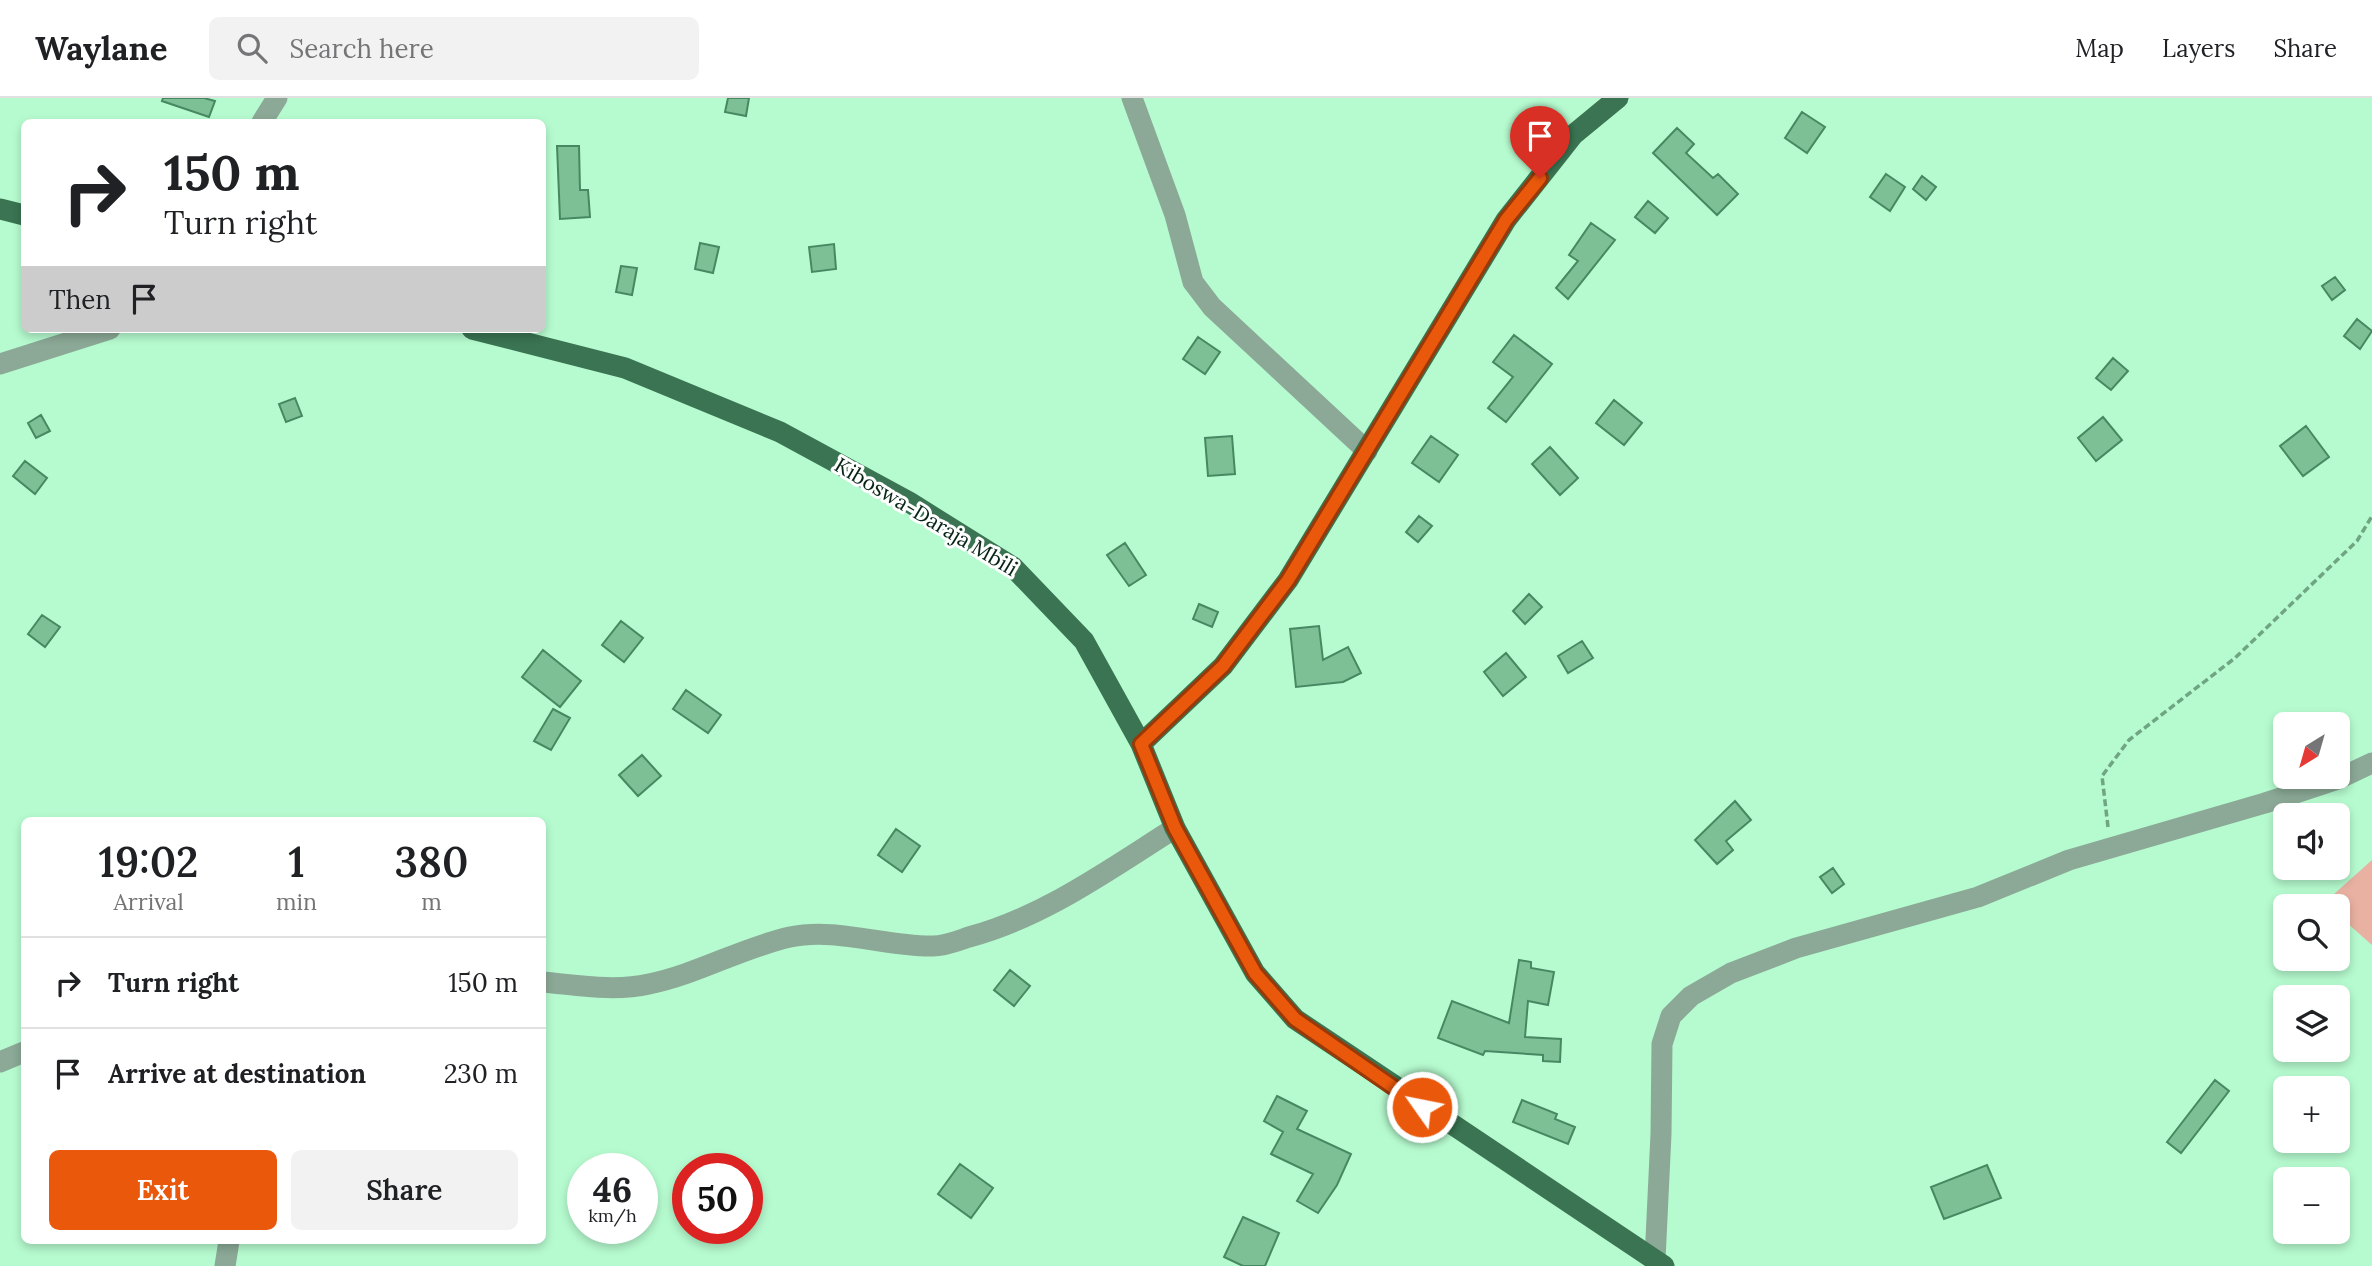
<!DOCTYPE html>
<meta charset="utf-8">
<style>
:root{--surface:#fff;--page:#f2f2f2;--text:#202124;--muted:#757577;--line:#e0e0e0;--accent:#ea580c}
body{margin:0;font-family:Lora,serif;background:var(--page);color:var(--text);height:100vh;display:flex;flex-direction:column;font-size:26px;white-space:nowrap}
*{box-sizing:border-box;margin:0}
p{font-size:23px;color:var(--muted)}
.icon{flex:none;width:38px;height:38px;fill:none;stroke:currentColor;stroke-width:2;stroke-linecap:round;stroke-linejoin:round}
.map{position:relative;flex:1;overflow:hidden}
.panel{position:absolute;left:21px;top:719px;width:525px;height:427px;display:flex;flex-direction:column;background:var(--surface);border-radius:10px;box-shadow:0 4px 10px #0003}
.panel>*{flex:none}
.guide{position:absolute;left:21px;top:21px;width:525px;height:214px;border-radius:10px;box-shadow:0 4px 10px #0003;background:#fff;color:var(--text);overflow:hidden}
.needle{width:46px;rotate:217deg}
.buttons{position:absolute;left:2273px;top:614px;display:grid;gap:14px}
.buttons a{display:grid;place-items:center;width:77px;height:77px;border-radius:10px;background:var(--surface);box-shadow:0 4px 10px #0003;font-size:35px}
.speed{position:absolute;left:567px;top:1055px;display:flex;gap:14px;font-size:35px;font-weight:700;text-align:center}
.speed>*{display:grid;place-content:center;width:91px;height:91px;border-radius:50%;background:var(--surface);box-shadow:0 4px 10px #0003;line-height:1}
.speed small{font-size:18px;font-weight:400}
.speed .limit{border:10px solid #d22;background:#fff;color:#111}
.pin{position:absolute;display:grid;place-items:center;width:60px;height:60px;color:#fff;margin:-72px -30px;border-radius:50% 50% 50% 0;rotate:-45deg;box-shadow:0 0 7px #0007}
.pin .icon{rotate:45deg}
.me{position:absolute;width:77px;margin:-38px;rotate:303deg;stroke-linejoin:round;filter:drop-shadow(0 0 5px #0008)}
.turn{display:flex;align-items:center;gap:24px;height:147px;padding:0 28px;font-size:32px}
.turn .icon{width:91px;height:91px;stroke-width:2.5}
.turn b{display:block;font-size:49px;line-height:60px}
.then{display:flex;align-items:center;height:66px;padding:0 28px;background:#0003;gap:14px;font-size:26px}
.eta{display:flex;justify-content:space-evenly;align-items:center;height:119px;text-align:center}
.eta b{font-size:42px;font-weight:600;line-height:49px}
.primary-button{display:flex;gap:14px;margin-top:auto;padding:14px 28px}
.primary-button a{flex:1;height:80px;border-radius:10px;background:var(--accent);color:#fff;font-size:28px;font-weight:600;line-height:80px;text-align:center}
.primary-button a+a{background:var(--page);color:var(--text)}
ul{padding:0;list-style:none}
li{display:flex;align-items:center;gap:21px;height:91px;padding:0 28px;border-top:2px solid var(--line)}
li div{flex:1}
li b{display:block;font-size:26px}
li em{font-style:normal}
header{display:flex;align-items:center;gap:42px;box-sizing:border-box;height:98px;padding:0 35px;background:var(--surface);border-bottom:2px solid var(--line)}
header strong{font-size:33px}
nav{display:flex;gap:38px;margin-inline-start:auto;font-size:24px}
.search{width:490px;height:63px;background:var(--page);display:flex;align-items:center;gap:18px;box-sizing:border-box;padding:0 24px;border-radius:10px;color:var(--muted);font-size:26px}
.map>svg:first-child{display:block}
</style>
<header>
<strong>Waylane</strong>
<div class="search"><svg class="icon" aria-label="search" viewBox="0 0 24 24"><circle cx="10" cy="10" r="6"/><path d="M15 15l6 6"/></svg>Search here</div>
<nav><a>Map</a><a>Layers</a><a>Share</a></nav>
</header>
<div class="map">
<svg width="2372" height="1168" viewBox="0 0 2372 1168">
<rect width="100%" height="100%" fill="#b6fbcf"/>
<path fill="#e9b1a2" d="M2372 762V847L2338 817V808L2324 805Z"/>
<path fill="#7dc096" stroke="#478862" stroke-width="2" d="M163 0H204L215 3 209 19 162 3Z
M728 0H749L746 18 725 14Z
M1802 14 1825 29 1807 55 1785 40Z
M1677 30 1694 46 1686 55 1713 80 1718 76 1738 96 1717 117 1653 55Z
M557 48H579L580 92H588L590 119 560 121Z
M1886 76 1905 89 1890 113 1870 99Z
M1922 78 1936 89 1926 102 1913 91Z
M1648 103 1668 120 1655 135 1635 119Z
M1591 125 1615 142 1568 201 1556 190 1578 163 1569 157Z
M700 145 719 149 713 175 695 171Z
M834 146 836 171 812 174 809 149Z
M621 168 637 170 632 197 616 194Z
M2335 179 2345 192 2332 202 2322 188Z
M2357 221 2372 233 2360 251 2344 238Z
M1514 237 1552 266 1506 324 1488 310 1513 279 1493 264Z
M1198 239 1220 254 1205 276 1183 261Z
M2113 260 2128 273 2111 292 2096 280Z
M295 300 302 318 286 324 279 306Z
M1614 302 1642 325 1624 347 1596 325Z
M41 317 50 333 36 340 28 325Z
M2103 319 2122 342 2096 363 2078 340Z
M2306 328 2329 359 2303 378 2280 348Z
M1232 338 1235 376 1208 378 1205 340Z
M1431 338 1458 357 1439 384 1412 365Z
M1550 349 1578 380 1560 397 1532 366Z
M25 363 47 380 35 396 13 378Z
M1419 418 1432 428 1418 444 1406 434Z
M1125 445 1146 477 1129 488 1107 457Z
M1529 496 1542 509 1525 526 1513 513Z
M1199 506 1218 514 1212 529 1193 521Z
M42 517 60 529 45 549 28 536Z
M621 523 643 540 624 564 602 547Z
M1319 528 1323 562 1348 549 1361 575 1343 584 1296 589 1290 531Z
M1582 543 1593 560 1568 575 1558 558Z
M543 552 581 583 560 609 522 579Z
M1506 555 1526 579 1503 598 1484 574Z
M686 592 721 617 708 635 673 611Z
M553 611 570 620 551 652 534 643Z
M642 657 661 678 638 698 619 677Z
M1735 703 1751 722 1726 743 1733 752 1717 766 1695 742Z
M896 731 920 748 902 774 878 757Z
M1833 770 1844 786 1832 795 1820 779Z
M1519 862 1531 864V870L1554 874 1548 907 1528 903 1525 939 1561 941 1560 964 1543 963V957L1485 953 1483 957 1438 940 1452 903 1509 925Z
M1010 872 1030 888 1014 908 994 892Z
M2215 982 2229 993 2181 1055 2167 1044Z
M1277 998 1307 1013 1297 1031 1351 1056 1337 1087 1318 1115 1297 1103 1313 1076 1271 1056 1283 1034 1264 1023Z
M1522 1002 1557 1016 1555 1021 1575 1029 1568 1046 1513 1024Z
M960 1066 993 1090 971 1120 938 1096Z
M1987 1067 2001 1100 1944 1121 1931 1089Z
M1243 1119 1279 1135 1265 1168H1243L1224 1159Z"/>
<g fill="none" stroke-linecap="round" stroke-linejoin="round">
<path stroke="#70a584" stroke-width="3.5" stroke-dasharray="7 3.5" stroke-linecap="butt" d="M2108 729 2102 678 2129 642 2235 560 2357 443 2372 418"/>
<path stroke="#8ba996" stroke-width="21" d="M1132 0 1175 117 1193 184 1212 209 1367 353
M262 24 277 0
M0 266 110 231
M542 884C577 887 614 894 649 886 698 876 741 850 790 839 836 829 886 849 933 848 945 848 957 843 969 839 1044 819 1110 771 1175 730
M0 964 24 954
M1655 1162 1661 1036 1662 946 1671 918 1691 898 1731 875 1796 850 1978 799 2069 762 2265 705 2338 681 2372 665
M225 1168 229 1143"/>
<path stroke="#3a7452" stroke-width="21" d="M0 111 24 117
M472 231 625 270 780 334 909 404 1013 469 1084 543 1141 646 1175 730 1255 875 1295 921 1664 1168
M1141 646 1223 568 1288 482 1506 122 1573 37 1618 0"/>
</g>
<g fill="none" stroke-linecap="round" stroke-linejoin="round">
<g stroke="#983908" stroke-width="18">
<path id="route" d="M1422 1009 1295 921 1255 875 1175 730 1141 646 1223 568 1288 482 1506 122 1540 80"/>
</g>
<use href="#route" stroke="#ea580c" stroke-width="12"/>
</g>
<g text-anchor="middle" stroke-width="6" stroke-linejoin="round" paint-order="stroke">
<g font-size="21" fill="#082415" stroke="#fff">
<text transform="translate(926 419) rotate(31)" y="7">Kiboswa-Daraja Mbili</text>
</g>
</g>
</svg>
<div class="buttons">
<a><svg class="needle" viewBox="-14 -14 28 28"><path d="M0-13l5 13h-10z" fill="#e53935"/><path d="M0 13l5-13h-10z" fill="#757577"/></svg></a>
<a><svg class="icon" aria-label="sound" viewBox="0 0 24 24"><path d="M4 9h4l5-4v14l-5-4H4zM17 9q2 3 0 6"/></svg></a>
<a><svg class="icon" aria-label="search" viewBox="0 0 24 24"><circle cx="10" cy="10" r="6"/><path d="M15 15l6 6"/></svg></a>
<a><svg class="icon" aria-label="layers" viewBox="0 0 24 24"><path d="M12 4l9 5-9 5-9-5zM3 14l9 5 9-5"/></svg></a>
<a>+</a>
<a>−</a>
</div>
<div class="speed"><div>46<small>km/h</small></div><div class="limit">50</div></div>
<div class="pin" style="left:1540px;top:80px;background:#d93025"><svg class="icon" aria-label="arrive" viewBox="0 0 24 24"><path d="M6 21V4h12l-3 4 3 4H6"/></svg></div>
<svg class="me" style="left:1422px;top:1009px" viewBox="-20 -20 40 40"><circle r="17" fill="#ea580c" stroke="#fff" stroke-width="3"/><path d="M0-11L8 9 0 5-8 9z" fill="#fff"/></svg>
<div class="guide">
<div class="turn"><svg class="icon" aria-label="right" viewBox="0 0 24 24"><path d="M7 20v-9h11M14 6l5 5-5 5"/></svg><div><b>150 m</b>Turn right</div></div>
<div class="then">Then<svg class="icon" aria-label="arrive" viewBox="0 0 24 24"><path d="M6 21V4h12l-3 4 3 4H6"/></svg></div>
</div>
<section class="panel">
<div class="eta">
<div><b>19:02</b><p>Arrival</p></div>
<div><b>1</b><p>min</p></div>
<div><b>380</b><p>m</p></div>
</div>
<ul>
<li><svg class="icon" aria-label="right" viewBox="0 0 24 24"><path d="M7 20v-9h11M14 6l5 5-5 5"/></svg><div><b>Turn right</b></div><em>150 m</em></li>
<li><svg class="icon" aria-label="arrive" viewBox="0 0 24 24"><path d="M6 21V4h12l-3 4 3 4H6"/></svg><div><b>Arrive at destination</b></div><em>230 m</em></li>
</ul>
<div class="primary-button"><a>Exit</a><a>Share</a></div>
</section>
</div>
